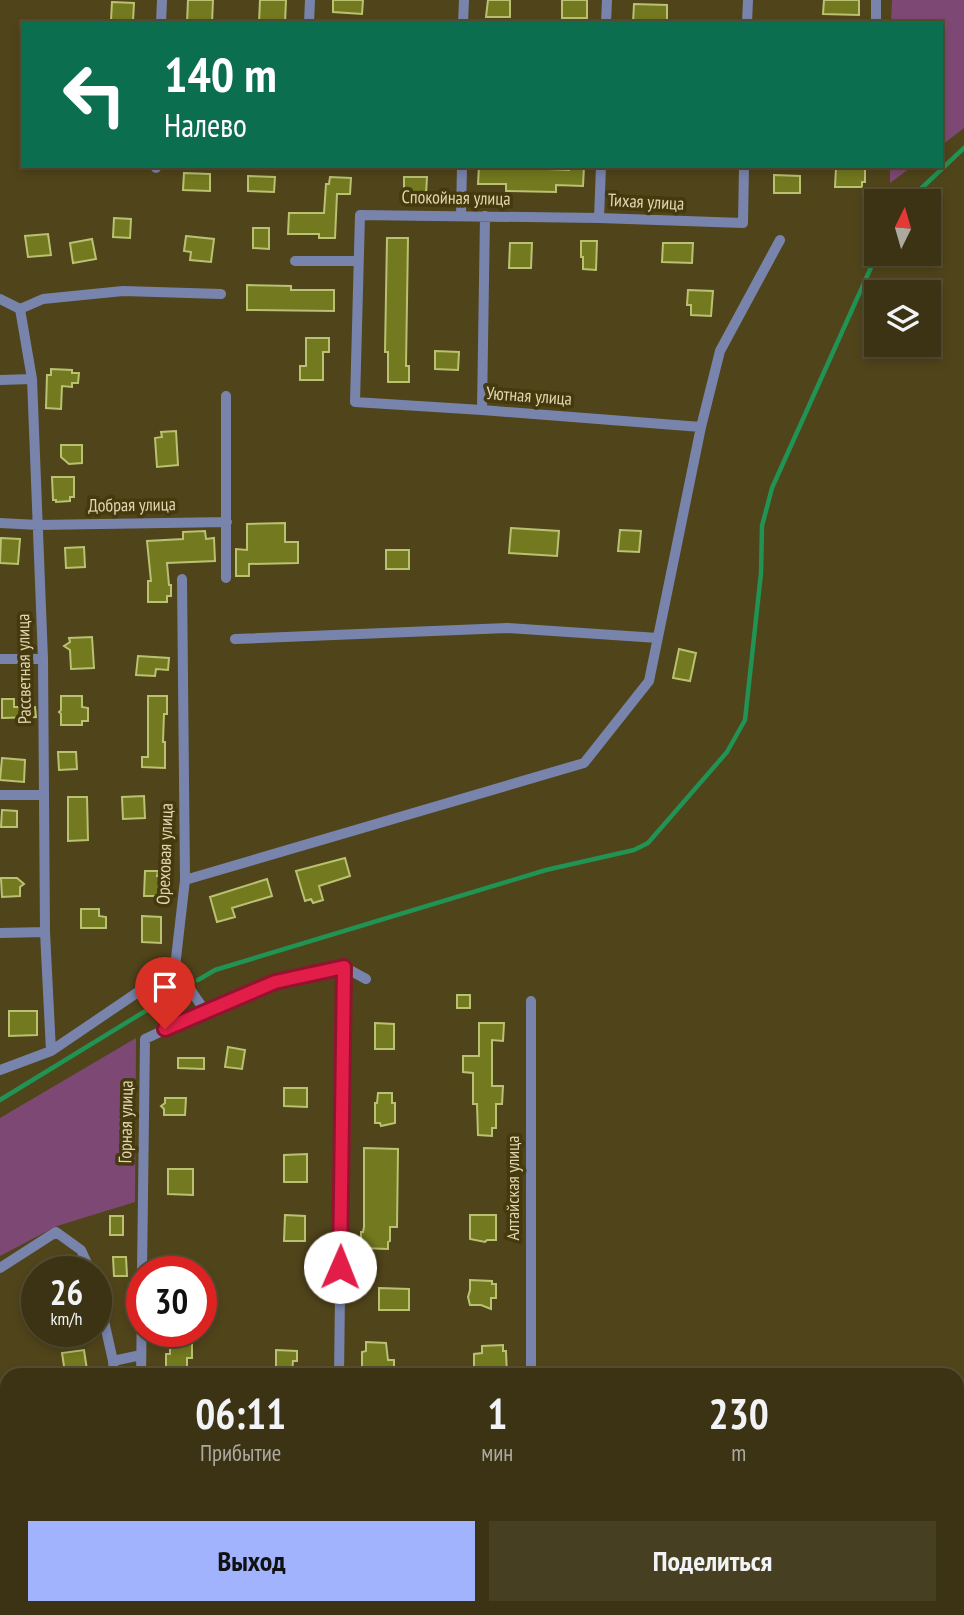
<!DOCTYPE html>
<html lang="ru">
<meta charset="utf-8">
<style>
:root{--surface:#3c3314;--page:#473f22;--text:#f1f3f6;--muted:#acaaa0;--line:#554e34;--accent:#a1b3fd}
body{margin:0;font-family:"PT Sans Narrow",sans-serif;background:var(--page);color:var(--text);height:100vh;display:flex;flex-direction:column;font-size:26px;white-space:nowrap}
*{box-sizing:border-box;margin:0}
p{font-size:23px;color:var(--muted)}
.icon{flex:none;width:38px;height:38px;fill:none;stroke:currentColor;stroke-width:2;stroke-linecap:round;stroke-linejoin:round}
.map{position:relative;flex:1;overflow:hidden}
.sheet{position:absolute;left:0px;top:1368px;width:964px;height:247px;display:flex;flex-direction:column;background:var(--surface);border-radius:21px 21px 0 0;box-shadow:0 4px 10px #0003,0 0 0 2px var(--line)}
.sheet>*{flex:none}
.banner{position:absolute;left:21px;top:21px;width:922px;height:147px;border-radius:0px;box-shadow:0 4px 10px #0003,0 0 0 2px var(--line);background:#0b6e4f;color:#fff;overflow:hidden}
.needle{width:46px;rotate:5deg}
.buttons{position:absolute;left:864px;top:189px;display:grid;gap:14px}
.buttons a{display:grid;place-items:center;width:77px;height:77px;border-radius:0px;background:var(--surface);box-shadow:0 4px 10px #0003,0 0 0 2px var(--line);font-size:35px}
.speed{position:absolute;left:21px;top:1256px;display:flex;gap:14px;font-size:35px;font-weight:700;text-align:center}
.speed>*{display:grid;place-content:center;width:91px;height:91px;border-radius:50%;background:var(--surface);box-shadow:0 4px 10px #0003,0 0 0 2px var(--line);line-height:1}
.speed small{font-size:18px;font-weight:400}
.speed .limit{border:10px solid #d22;background:#fff;color:#111}
.pin{position:absolute;display:grid;place-items:center;width:60px;height:60px;color:#fff;margin:-72px -30px;border-radius:50% 50% 50% 0;rotate:-45deg;box-shadow:0 0 7px #0007}
.pin .icon{rotate:45deg}
.me{position:absolute;width:77px;margin:-38px;rotate:1deg;stroke-linejoin:round;filter:drop-shadow(0 0 5px #0008)}
.turn{display:flex;align-items:center;gap:24px;height:147px;padding:0 28px;font-size:32px}
.turn .icon{width:91px;height:91px;stroke-width:2.5}
.turn b{display:block;font-size:49px;line-height:60px}
.eta{display:flex;justify-content:space-evenly;align-items:center;height:119px;text-align:center}
.eta b{font-size:42px;font-weight:600;line-height:49px}
.cta{display:flex;gap:14px;margin-top:auto;padding:14px 28px}
.cta a{flex:1;height:80px;border-radius:0px;background:var(--accent);color:#111;font-size:28px;font-weight:600;line-height:80px;text-align:center}
.cta a+a{background:var(--page);color:var(--text)}
.map>svg:first-child{display:block}
</style>
<div class="map">
<svg width="964" height="1615" viewBox="0 0 964 1615">
<rect width="100%" height="100%" fill="#50441a"/>
<path fill="#7d4974" d="M892 0H964V128L942 145V23H891Z
M890 166H913L890 183Z
M136 1038 135 1202 57 1226 0 1256V1118Z"/>
<g fill="none" stroke-linecap="round" stroke-linejoin="round">
<path stroke="#219354" stroke-width="4.5" d="M908 201 964 148
M198 980 215 970 546 870 634 850 648 843 727 752 745 720 761 573 762 526 772 488 877 254
M0 1100 178 991"/>
</g>
<path fill="#72791e" stroke="#b9c172" stroke-width="2" d="M188 0H213L212 23H187Z
M260 0H286L285 23H259Z
M333 0H363L362 14 333 12Z
M488 0H510V17H486Z
M562 0H587V18H562Z
M824 0H859V15L823 14Z
M112 2 134 3 133 21 111 20Z
M634 4 667 5V23H633Z
M479 166 569 170V166H584L583 186 556 185V192L506 191V184H478Z
M836 168H865V182H862V187H835Z
M184 173 210 174V191L183 190Z
M774 175 800 176V193H774Z
M248 176 275 177 274 192 248 191Z
M330 177 351 178 350 194H337L335 238H319V234H288L289 213H324L326 184H329Z
M404 177H427L426 195H404Z
M114 218 131 219 130 238 113 237Z
M253 228H269V249L253 248Z
M48 234 51 255 28 257 25 236Z
M186 236 214 239 211 262 190 260 191 252 184 251Z
M387 238H408L406 366H409V382H388V352H385Z
M92 239 96 259 73 263 70 243Z
M581 241H597L596 270 583 269V257H581Z
M510 243H532L531 268H509Z
M663 243H693L692 263 662 262Z
M247 285 291 286V290H334V311L247 310Z
M688 290 713 291 711 316 691 315V305H687Z
M306 338H329V352H323V380H300V366H306Z
M435 351 459 352 458 370 435 369Z
M51 369 72 370V373H79L78 383H72V387L62 386 61 409 46 408 47 375H51Z
M176 431 178 465 157 467 155 438 162 437 161 432Z
M61 445H82V463L69 464 61 457Z
M52 477H74V497H70V501L56 502V500H53Z
M285 523V542H298V563L249 564V576H236V549L247 550V524Z
M511 528 559 531 557 556 509 553Z
M620 530 641 531 639 552 618 551Z
M205 531 206 539 214 538 215 561 167 563 169 585H171V596H167V602H148V581H151L147 541 183 539V532Z
M1 538 20 539 18 564 0 563Z
M84 547 85 567 66 568 65 548Z
M386 550H409V569H386Z
M92 637 94 668 71 669 70 650 64 646 70 642 69 638Z
M679 649 696 653 690 681 673 678Z
M138 656 169 658 168 670 156 669 155 676 136 675Z
M61 696H82V707L88 708V721H82V725H61V714L59 712 61 710Z
M148 696H167V714H164L163 742H165V768L142 767V757H148Z
M2 699H14V707H35L36 717 2 718Z
M58 752H76L77 769 59 770Z
M2 758 25 760 24 782 0 780Z
M144 796 145 818 123 819 122 797Z
M68 797H87L88 840 68 841Z
M2 810 17 811V827H1Z
M345 858 350 876 319 886 323 900 313 903 311 899 305 901 296 871Z
M145 871H158L157 876H163L162 896H144Z
M1 878H17L24 884 20 887V896L2 897Z
M267 879 272 896 232 908 235 917 217 922 210 897Z
M81 909H99V916L106 917V928H81Z
M142 916 161 917V943L142 942Z
M457 995H470V1008H457Z
M9 1011H37V1035L9 1036Z
M375 1023 394 1024V1049H375Z
M479 1023H504L503 1041 492 1040V1086H503L502 1104H496V1128H492V1136L478 1135 477 1104H473V1073L463 1072V1056H479Z
M228 1047 245 1050 242 1069 225 1067Z
M178 1058H204V1069L178 1068Z
M284 1088H307V1107L284 1106Z
M378 1093H392V1103H395V1123L381 1126 380 1123H375V1103H377Z
M165 1098H186L185 1115H164V1109L161 1106 165 1103Z
M364 1148 398 1149 397 1227H390V1241L388 1242V1249L361 1248V1232H363L364 1227Z
M307 1154V1182H284V1155Z
M168 1169H193V1195L168 1194Z
M285 1215 305 1216V1241H284Z
M470 1215H496V1240H487L485 1242 470 1239Z
M110 1216H123V1235H110Z
M113 1257H126L127 1276H114Z
M470 1280 492 1281V1284H496V1298H491V1309L481 1305H470L468 1297 470 1290Z
M379 1288 409 1289V1310H379Z
M170 1339 192 1340V1358H187V1370H177V1373H166V1354H170Z
M366 1342 386 1343 388 1360H394V1376H383V1371H362V1352L366 1351Z
M503 1345V1351H506L507 1376H482V1374L474 1373V1354L482 1353V1346Z
M84 1350 87 1370 65 1373 62 1353Z
M276 1350 297 1351V1361H293L292 1372H276Z"/>
<g fill="none" stroke-linecap="round" stroke-linejoin="round">
<path stroke="#7984ac" stroke-width="10" d="M161 23 162 0
M309 23 310 0
M463 23 464 0
M606 23 607 0
M747 23 748 0
M876 23V0
M601 166 599 218 743 223 744 166
M156 168V166
M461 215 462 166
M599 218 360 215 355 402 482 410 701 427
M295 261H358
M0 299 20 309 32 379 43 659 45 932 51 1051
M20 309 43 299 123 291 221 294
M0 380 32 379
M482 410 485 216
M0 523 38 525 227 522
M226 578V396
M235 639 507 628 658 638
M0 659H43
M0 795H44
M185 880 584 763 649 681 701 427 720 351 780 240
M0 933 45 932
M175 967 205 1011 275 982 344 967 366 979
M0 1070 51 1051 175 967 185 880 182 579
M0 1268 56 1232 81 1250 91 1272
M142 1272 145 1039 205 1011
M96 1285 113 1361 114 1376
M113 1361 141 1355
M141 1376 142 1303
M339 1376 344 967
M531 1376V1001
M121 1608V1615
M143 1608V1615
M336 1615V1608
M530 1615V1608"/>
</g>
<g fill="none" stroke-linecap="round" stroke-linejoin="round">
<g stroke="#92132f" stroke-width="18">
<path id="route" d="M165 1029 275 982 344 967 340 1267"/>
</g>
<use href="#route" stroke="#e11d48" stroke-width="12"/>
</g>
<g text-anchor="middle" stroke-width="7" stroke-linejoin="round" paint-order="stroke">
<g font-size="18" fill="#e1d6b1" stroke="#45390e">
<text transform="translate(456 198) rotate(1)" y="6">Спокойная улица</text>
<text transform="translate(646 202) rotate(3)" y="6">Тихая улица</text>
<text transform="translate(529 396) rotate(4)" y="6">Уютная улица</text>
<text transform="translate(132 505) rotate(-1)" y="6">Добрая улица</text>
<text transform="translate(24 669) rotate(-91)" y="6">Рассветная улица</text>
<text transform="translate(165 854) rotate(-88)" y="6">Ореховая улица</text>
<text transform="translate(126 1122) rotate(-89)" y="6">Горная улица</text>
<text transform="translate(513 1188) rotate(-90)" y="6">Алтайская улица</text>
</g>
</g>
</svg>
<div class="buttons">
<a><svg class="needle" viewBox="-14 -14 28 28"><path d="M0-13l5 13h-10z" fill="#e53935"/><path d="M0 13l5-13h-10z" fill="#acaaa0"/></svg></a>
<a><svg class="icon" aria-label="layers" viewBox="0 0 24 24"><path d="M12 4l9 5-9 5-9-5zM3 14l9 5 9-5"/></svg></a>
</div>
<div class="speed"><div>26<small>km/h</small></div><div class="limit">30</div></div>
<div class="pin" style="left:165px;top:1029px;background:#d93025"><svg class="icon" aria-label="arrive" viewBox="0 0 24 24"><path d="M6 21V4h12l-3 4 3 4H6"/></svg></div>
<svg class="me" style="left:340px;top:1267px" viewBox="-20 -20 40 40"><circle r="19" fill="#fff"/><path d="M0-13L10 11 0 6-10 11z" fill="#e11d48"/></svg>
<div class="banner">
<div class="turn"><svg class="icon" aria-label="left" viewBox="0 0 24 24"><path d="M17 20v-9H6M10 6l-5 5 5 5"/></svg><div><b>140 m</b>Налево</div></div>
</div>
<section class="sheet">
<div class="eta">
<div><b>06:11</b><p>Прибытие</p></div>
<div><b>1</b><p>мин</p></div>
<div><b>230</b><p>m</p></div>
</div>
<div class="cta"><a>Выход</a><a>Поделиться</a></div>
</section>
</div>
